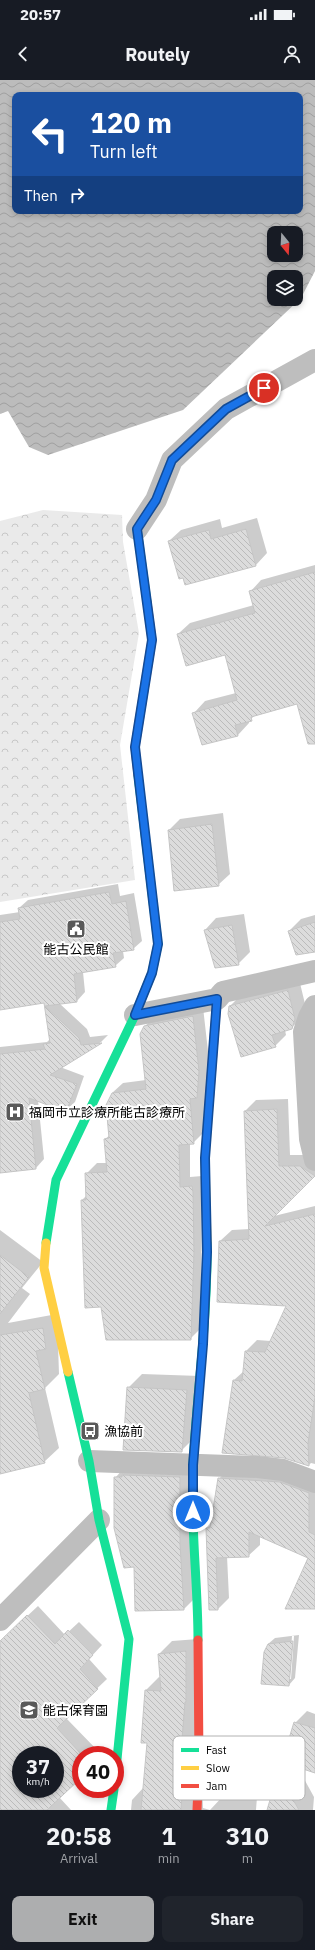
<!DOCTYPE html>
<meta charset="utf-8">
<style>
:root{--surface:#171b24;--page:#20242c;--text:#f1f3f6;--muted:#9ea1a6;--accent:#adaeaf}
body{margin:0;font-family:"IBM Plex Sans","Noto Sans JP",sans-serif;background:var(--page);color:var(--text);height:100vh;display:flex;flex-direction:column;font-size:15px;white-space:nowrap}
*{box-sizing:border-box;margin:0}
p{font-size:13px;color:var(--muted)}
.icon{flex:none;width:22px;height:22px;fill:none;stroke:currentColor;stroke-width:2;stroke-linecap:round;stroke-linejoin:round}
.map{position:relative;height:1730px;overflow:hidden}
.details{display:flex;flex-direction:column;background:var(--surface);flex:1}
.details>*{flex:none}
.top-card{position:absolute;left:12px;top:12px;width:291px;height:122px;border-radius:8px;box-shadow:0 2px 6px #0003;background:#1a4fa0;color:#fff;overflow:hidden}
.needle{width:26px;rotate:162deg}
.tools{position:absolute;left:267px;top:146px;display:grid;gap:8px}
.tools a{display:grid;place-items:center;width:36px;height:36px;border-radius:8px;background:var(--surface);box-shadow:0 2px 6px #0003;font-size:20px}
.speed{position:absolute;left:12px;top:1666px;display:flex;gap:8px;font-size:20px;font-weight:700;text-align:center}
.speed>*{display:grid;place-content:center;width:52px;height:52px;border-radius:50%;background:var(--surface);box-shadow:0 2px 6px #0003;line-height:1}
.speed small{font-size:10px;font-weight:400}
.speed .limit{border:6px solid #d22;background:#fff;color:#111}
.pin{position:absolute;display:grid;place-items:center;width:34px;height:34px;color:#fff;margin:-17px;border:2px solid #fff;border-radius:50%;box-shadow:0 1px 4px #0007}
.me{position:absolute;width:44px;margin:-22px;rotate:0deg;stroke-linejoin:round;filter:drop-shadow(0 0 3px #0008)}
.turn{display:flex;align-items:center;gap:14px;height:84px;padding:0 12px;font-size:18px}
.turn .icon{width:52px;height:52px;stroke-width:2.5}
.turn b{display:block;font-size:28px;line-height:34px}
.then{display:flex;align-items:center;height:38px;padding:0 12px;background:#0003;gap:8px;font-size:15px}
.eta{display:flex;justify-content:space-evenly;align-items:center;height:68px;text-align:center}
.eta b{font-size:24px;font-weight:700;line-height:28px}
.action{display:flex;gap:8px;margin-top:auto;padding:8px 12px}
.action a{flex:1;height:46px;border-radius:8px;background:var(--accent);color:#111;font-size:16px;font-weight:700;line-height:46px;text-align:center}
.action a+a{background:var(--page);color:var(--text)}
.status{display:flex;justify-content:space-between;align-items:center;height:28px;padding:0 20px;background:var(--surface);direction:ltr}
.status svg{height:11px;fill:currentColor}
header{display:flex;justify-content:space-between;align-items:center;height:52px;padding:0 12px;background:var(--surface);font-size:18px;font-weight:700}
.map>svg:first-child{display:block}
</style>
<div class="status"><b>20:57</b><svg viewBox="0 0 49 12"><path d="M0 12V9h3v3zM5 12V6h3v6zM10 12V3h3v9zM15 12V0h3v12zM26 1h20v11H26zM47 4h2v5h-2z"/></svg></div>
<header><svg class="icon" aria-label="back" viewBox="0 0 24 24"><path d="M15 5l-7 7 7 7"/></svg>Routely<svg class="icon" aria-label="person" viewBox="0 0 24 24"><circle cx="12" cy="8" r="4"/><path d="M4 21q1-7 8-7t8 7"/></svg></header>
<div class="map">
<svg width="315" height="1730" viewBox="0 0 315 1730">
<defs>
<pattern id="park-crowns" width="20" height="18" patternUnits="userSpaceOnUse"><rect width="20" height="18" fill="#eaeaea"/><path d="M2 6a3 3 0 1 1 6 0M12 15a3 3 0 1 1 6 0" fill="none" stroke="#c7c7c7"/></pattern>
<pattern id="water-waves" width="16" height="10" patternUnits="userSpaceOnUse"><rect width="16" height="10" fill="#bcbcbc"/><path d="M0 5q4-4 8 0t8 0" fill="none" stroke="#a0a0a0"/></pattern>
<pattern id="building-back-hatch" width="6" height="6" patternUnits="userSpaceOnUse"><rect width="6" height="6" fill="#dcdcdc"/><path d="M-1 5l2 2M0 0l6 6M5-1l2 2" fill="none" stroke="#bbb"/></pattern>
</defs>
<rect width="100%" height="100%" fill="#fff"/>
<path fill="url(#park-crowns)" d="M43 430 122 435 123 462 139 553 120 665 135 800 0 822V441Z"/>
<path fill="url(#water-waves)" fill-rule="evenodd" d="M0 0H315V191L301 218 183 330 48 375 29 367 8 331 0 334ZM15 15H300V131H15ZM274 153H296V175H274ZM274 197H296V219H274Z"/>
<path fill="#0003" fill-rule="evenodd" d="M257 438 267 473 256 485 169 461 181 450 220 439 222 448Z
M315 485V638L298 623 256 635 249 640V643L238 655 203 664 194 633 205 621 236 613 225 574 178 554 190 543 254 525 250 512 261 500Z
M223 733 230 794 218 805 169 750 180 739Z
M118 804 120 816 134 813 142 861 133 869 123 871 124 878 115 886 83 892 85 912 77 921 59 923 87 949 90 957 108 955 101 962 60 987 84 996 75 1022 66 1030 38 1020 44 1079 36 1088 0 1092V967L47 962 50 959 45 922 0 929V835L20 832 19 828 28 820Z
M244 834 250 872 238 884 205 850 216 838Z
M315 835V871L289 851 301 839Z
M299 899 306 928 303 937 291 948 285 950 286 955 275 966 230 926 241 915Z
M203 927 209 980 204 1052 193 1063H190V1097L202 1096 201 1248 190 1259 101 1226 82 1120 87 1115 86 1094 97 1083H107L105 1059 110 1055 112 1013 123 1003 146 1000 144 947 155 936Z
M288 1019 290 1075H311L315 1077V1096L274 1136 315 1126V1384L311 1383 309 1385 234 1300 244 1291 246 1271 257 1260 271 1261 288 1225 220 1161 232 1150 250 1149 245 1031 256 1020Z
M0 1150 43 1182 22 1208 30 1214 8 1243 57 1234 59 1294 45 1308 59 1368 44 1382 0 1393Z
M142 1294 200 1296 195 1357 181 1371 128 1308Z
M125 1387H191L194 1519 184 1529 135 1486 115 1398Z
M230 1387 315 1400V1528L309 1478 260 1456V1465L248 1476H227L229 1518 218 1529H210L207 1448 212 1443 219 1399Z
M38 1526 65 1555 79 1542 102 1565 89 1579 107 1599 66 1638 99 1672 96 1675H81V1696L59 1717 71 1730H0V1585L10 1552ZM21 1675H55V1709H21Z
M299 1555 295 1598 289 1605 268 1564 275 1558ZM292 1556H294L291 1599H289Z
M198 1559 203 1728 210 1730H131L132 1720 144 1707 148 1662 146 1610 159 1597 161 1598 159 1574 172 1561Z
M307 1631 315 1634V1692L297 1686 314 1717 313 1730H268L279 1694 289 1684 295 1643Z
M224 1715 257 1717 256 1730H210Z"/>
<path fill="url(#building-back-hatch)" stroke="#c5c5c5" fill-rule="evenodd" d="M246 449 256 486 185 505 183 498 179 499 168 461 209 450 211 459Z
M315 492V664H308L297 624 251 637 252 641 235 645 238 656 202 665 192 633 237 620 225 575 186 586 177 554 255 533 249 511Z
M212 744 219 806 174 811 168 750Z
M109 812 112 824 126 821 134 870 113 873 116 887 74 894 77 922 45 926 79 958 81 965 102 963 50 995 77 1004 66 1032 29 1018 36 1089 0 1093V974L45 969 43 964 50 963 44 923 0 930V842L20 839 18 828Z
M315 842V872L296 875 288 851Z
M232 845 239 885 215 888 204 850Z
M288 910 295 939 292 949 272 955 276 967 241 977 228 934 229 926Z
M193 936 199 991 197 1018 190 1019 194 1064 179 1065 180 1107 192 1106 193 1112 194 1172 191 1260H106L101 1227 85 1228 81 1120H86L85 1093 107 1092 104 1059 109 1058 106 1025 112 1013 146 1009 140 954 144 946Z
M277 1029 279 1086H300L315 1096 265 1146 315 1134V1317L308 1363 309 1386 284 1378 222 1373 233 1300 242 1301 245 1271 265 1272 286 1226 217 1222 219 1161 249 1159 244 1031Z
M0 1175 29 1197 0 1234Z
M43 1248 46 1269 36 1271 45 1309 29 1313 45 1383 0 1394V1255Z
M127 1307 187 1310 182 1372 123 1370Z
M122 1395 180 1397V1464L184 1530 135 1531 134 1487 124 1488 114 1448V1397H122Z
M218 1398 280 1402 309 1413V1452L315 1455V1529H285L308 1478 249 1452V1477L216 1478 218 1530H209L206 1448H210Z
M27 1535 55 1564 68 1550 93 1575 80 1589 98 1609 57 1648 81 1674V1698L47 1730H0V1561ZM21 1675H55V1709H21Z
M293 1561 289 1606 261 1604 264 1572 268 1564Z
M186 1571V1622H185L181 1672H185L181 1730H141L147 1663H141L145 1610 161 1611 158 1574Z
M294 1642 315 1648V1693L282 1682Z
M278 1693 299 1730H267Z"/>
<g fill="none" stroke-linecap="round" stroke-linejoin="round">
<path stroke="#bebebe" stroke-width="22" d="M137 449 156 420 172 380 226 329 315 280
M315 926 309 937 304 952 310 1059 315 1080
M135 935 217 919 223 912 315 891
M89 1381 258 1387 283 1390 315 1402
M0 1540 99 1440"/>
<path stroke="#16e098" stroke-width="9" d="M137 449 147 522
M46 1163 56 1100 135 935 152 893 158 864 138 695
M68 1292 89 1381 99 1440 129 1559 115 1699
M198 1560C198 1502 190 1443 193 1385 197 1311 208 1237 207 1163
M111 1730 114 1709"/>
<path stroke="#ffcf43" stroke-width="9" d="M46 1163 44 1188 68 1292
M207 1163 205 1078 209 1025"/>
<path stroke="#f24e42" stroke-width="9" d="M138 695 135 667 152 560 147 522
M209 1025 217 919
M197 1730 199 1685 198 1560"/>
</g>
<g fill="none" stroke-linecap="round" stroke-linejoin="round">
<g stroke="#114b97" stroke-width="10">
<path id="route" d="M193 1432V1385L203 1264 207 1172 205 1078 217 919 135 935 152 893 158 864 135 667 152 560 137 449 156 420 172 380 226 329 264 308"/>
</g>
<use href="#route" stroke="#1a73e8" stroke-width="7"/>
</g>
<defs>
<g id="civic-square" transform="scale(1)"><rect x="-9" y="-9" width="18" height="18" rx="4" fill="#595959" stroke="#fff"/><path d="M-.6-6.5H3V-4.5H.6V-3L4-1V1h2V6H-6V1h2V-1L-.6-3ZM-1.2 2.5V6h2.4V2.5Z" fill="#fff"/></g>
<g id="hospital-square" transform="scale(1)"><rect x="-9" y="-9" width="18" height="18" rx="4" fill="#595959" stroke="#fff"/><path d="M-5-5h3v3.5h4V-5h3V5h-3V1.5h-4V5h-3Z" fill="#fff"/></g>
<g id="bus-square" transform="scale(1)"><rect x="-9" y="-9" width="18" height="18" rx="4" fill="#595959" stroke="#fff"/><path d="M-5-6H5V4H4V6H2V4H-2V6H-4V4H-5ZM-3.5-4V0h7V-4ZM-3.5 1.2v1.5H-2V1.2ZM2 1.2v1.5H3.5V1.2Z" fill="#fff"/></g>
<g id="school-square" transform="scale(1)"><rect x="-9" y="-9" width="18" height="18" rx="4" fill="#595959" stroke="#fff"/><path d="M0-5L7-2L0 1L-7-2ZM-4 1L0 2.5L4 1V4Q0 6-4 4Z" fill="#fff"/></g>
</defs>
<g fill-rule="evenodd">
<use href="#civic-square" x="76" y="849"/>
<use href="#hospital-square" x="15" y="1032"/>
<use href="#bus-square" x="90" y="1351"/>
<use href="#school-square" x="29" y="1630"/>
</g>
<g text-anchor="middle" stroke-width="4" stroke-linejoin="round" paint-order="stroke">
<g font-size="13" fill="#000" stroke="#fff" text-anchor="start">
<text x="76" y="874" text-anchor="middle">能古公民館</text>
<text x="29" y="1037">福岡市立診療所能古診療所</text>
<text x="104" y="1356">漁協前</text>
<text x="43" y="1635">能古保育園</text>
</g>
</g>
<rect x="173" y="1656" width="132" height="64" rx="6" fill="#fff" stroke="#b2b2b2" stroke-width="1"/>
<rect x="181" y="1668" width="18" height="4" fill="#16e098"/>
<rect x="181" y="1686" width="18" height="4" fill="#ffcf43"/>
<rect x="181" y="1704" width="18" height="4" fill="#f24e42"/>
<g font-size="11" fill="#000">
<text x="206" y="1674">Fast</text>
<text x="206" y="1692">Slow</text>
<text x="206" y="1710">Jam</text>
</g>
</svg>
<div class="tools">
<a><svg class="needle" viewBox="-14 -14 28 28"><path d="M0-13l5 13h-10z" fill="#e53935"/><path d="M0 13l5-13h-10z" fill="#9ea1a6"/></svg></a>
<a><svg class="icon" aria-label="layers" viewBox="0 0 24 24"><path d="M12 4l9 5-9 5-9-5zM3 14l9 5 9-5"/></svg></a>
</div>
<div class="speed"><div>37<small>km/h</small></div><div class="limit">40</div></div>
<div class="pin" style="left:264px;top:308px;background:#d93025"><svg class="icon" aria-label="arrive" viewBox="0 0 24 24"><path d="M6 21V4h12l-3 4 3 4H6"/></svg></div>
<svg class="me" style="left:193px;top:1432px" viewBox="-20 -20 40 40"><circle r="17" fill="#1a73e8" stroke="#fff" stroke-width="3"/><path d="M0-11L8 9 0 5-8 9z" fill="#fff"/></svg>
<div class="top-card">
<div class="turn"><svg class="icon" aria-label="left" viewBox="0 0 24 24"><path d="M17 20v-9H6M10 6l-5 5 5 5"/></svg><div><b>120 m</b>Turn left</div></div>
<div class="then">Then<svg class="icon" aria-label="right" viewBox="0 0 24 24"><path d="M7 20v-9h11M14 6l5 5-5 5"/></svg></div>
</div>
</div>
<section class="details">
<div class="eta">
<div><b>20:58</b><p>Arrival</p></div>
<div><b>1</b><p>min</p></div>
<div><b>310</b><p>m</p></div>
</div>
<div class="action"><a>Exit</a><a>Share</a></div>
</section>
